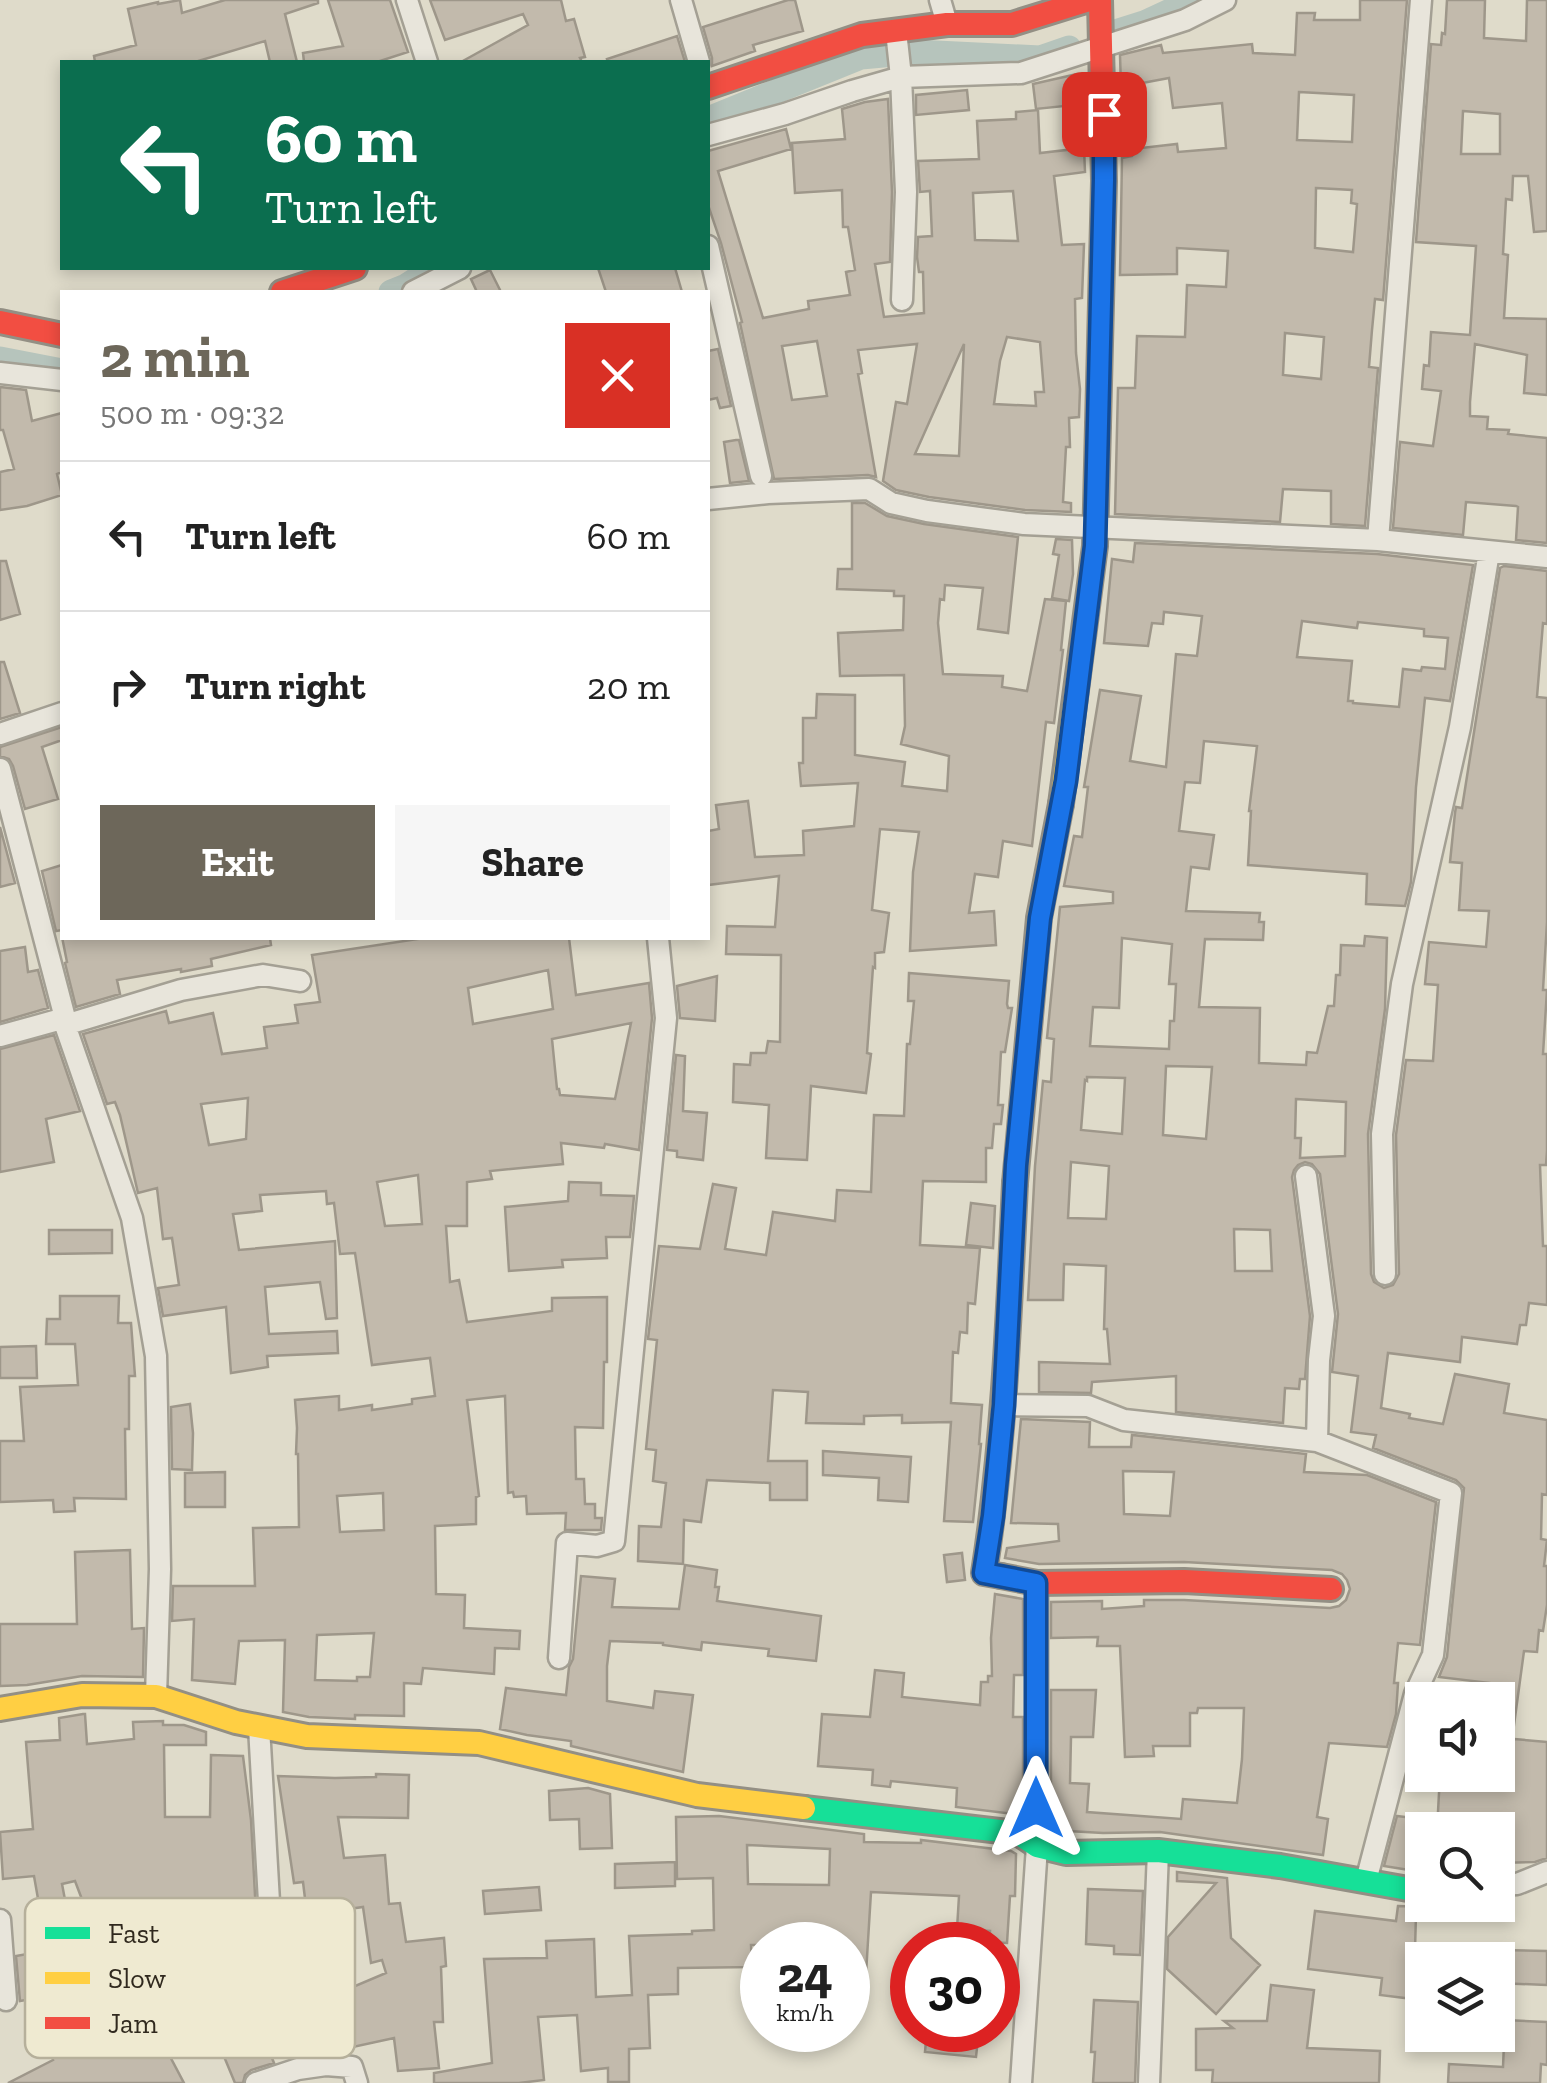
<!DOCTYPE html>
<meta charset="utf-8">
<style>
:root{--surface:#fff;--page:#f6f6f6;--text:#222;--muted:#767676;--line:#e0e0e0;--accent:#6d675a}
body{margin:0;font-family:"Zilla Slab",serif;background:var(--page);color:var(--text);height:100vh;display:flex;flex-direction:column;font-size:38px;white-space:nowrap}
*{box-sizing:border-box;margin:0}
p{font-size:32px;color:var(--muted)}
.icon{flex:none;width:55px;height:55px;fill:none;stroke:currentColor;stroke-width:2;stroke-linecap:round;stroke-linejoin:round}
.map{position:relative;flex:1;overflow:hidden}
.panel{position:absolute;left:60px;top:290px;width:650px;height:650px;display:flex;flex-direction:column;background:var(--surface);border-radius:0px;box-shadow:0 5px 15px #0003}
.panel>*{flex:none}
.top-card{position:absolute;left:60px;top:60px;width:650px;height:210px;border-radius:0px;box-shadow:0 5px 15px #0003;background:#0b6e4f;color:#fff;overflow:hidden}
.fabs{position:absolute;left:1405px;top:1682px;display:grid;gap:20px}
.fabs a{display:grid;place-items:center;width:110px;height:110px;border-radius:0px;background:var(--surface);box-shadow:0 5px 15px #0003;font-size:50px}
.speed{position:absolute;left:740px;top:1922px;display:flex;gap:20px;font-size:50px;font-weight:700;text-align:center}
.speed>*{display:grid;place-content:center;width:130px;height:130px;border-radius:50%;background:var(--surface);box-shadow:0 5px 15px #0003;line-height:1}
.speed small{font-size:25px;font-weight:400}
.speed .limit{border:15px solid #d22;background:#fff;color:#111}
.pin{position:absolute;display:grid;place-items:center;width:85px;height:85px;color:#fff;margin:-42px;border-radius:20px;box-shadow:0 5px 15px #0006}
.me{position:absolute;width:110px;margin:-55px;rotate:0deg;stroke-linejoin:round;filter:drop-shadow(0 0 8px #0008)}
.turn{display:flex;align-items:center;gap:35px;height:210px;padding:0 40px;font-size:45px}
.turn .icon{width:130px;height:130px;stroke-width:2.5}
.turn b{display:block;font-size:70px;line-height:85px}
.round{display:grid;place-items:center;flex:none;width:105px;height:105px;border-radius:0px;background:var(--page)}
.headline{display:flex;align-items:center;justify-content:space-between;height:170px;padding:0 40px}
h1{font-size:60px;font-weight:700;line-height:75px;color:var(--accent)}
.primary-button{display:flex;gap:20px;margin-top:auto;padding:20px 40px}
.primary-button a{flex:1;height:115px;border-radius:0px;background:var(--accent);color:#fff;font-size:40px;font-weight:700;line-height:115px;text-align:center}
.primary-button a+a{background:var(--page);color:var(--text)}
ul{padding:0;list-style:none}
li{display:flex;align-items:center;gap:30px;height:150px;padding:0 40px;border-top:2px solid var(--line)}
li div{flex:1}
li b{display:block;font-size:38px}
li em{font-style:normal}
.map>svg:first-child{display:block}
</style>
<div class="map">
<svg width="1547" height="2083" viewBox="0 0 1547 2083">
<rect width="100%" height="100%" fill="#dfdbca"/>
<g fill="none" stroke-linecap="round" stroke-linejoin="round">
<path stroke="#b6c4bc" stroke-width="25" d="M1106 35 1144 23 1194 0
M708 119 861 57 916 52 1040 58 1069 48
M391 292 406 286 434 268
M0 359 62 371"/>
</g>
<path fill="#c2baac" stroke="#9e978a" stroke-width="2.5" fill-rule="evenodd" d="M180 0 182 13 225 0H318V3L285 14 297 62H270L265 41 195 62H95L94 56 136 45 128 9 158 2V4Z
M328 0H390L408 52 377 62H304L303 53 343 46Z
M430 0H561L566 21 574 19 585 57 580 58 582 62H461L528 25 523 14 445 40Z
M788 0H795L803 31 753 45 755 51 712 66V58L703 27Z
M1360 0H1407L1383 300 1375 299 1372 330 1369 367 1378 368 1365 526 1331 524V491L1283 489 1280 522 1115 514 1118 388H1135L1137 336 1185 337 1187 285 1226 287 1228 251 1177 248V274L1120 275 1122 158 1132 156V149L1177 144 1178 152 1226 148 1222 103 1173 108 1169 78 1121 87 1120 55 1161 45 1163 53 1252 44 1253 53 1295 55 1297 13H1315L1314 20H1360ZM1299 92 1354 95 1352 142 1297 140ZM1316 188 1352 190 1351 203 1357 204 1353 252 1315 248ZM1285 333 1324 337 1321 379 1283 375Z
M1447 0H1485L1484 38 1526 41 1527 0H1547V231L1534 232 1528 176H1513L1512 200 1506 199 1503 254 1508 255 1504 318 1547 319V395L1524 393 1527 355 1475 344 1470 402V416L1488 417 1487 429 1509 430 1508 434 1547 438V543L1516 540 1518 507 1516 506 1466 502 1463 535 1393 528 1400 442 1433 446 1441 391 1422 389 1424 365 1429 366 1431 332 1470 335 1476 246 1416 242 1431 44 1441 45 1442 33 1445 34ZM1463 111 1500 114V154H1461Z
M677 36 685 62H608L607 59Z
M1077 74H1083L1084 104 1036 109 1033 84Z
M967 90 969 110 916 115V95Z
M888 99 892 192 890 262 875 264 884 317 924 313 923 272H919L917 257 918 237 932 236 930 191 920 192 918 161 979 159 977 121 1016 119V112L1038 110 1040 153 1084 148 1085 172 1054 176 1062 245 1084 244 1082 298 1075 299 1076 353 1080 389 1079 417 1069 418 1070 447H1066L1063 502 1071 503V512L1025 510 929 497 896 490 883 481 896 402 907 404 917 344 858 350 862 373 858 374 876 477 868 475 774 479 740 323 742 322 721 243 708 205V151L786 129 791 149 718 171 763 318 809 309 808 301 850 295 846 272 855 270 848 227H843L842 190 795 193 792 143 845 139 842 109 865 102ZM1013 191 1018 241 975 240 973 193ZM1007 337 1040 342 1044 392H1035L1036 406 994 404 1000 361ZM817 341 827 396 792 400 782 346ZM964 344 959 456 915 454Z
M598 268H675L682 292H606Z
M490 270 501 292H477L471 279Z
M718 349 731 406 720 408 717 398 708 400V351Z
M0 387 26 390 32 421 62 413V472L57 474 62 495 27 506 0 510V472L14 469 3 430H0Z
M736 440H739L749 481 730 483 724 442Z
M852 503H865L887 516 924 524 1018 537 1008 633 978 629 983 588 945 585 944 600 940 599 938 623 943 674 1003 676 1002 687 1027 691 1045 599 1066 601 1061 650H1063L1054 723 1046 722 1032 846 1003 841 998 877 975 874 969 913 994 911 996 945 910 951 913 872 919 832 880 829 872 910 889 913 884 952 875 953V968L873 967 867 1053 871 1054 866 1093 811 1086 807 1160 766 1158 769 1105 733 1102 734 1064 750 1065 751 1053H766L768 1041 780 1042 781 955 726 954 727 926 775 927 779 876 708 885V831L719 829 716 805 748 801 755 857 804 855 803 831 854 826 858 783 801 786 799 763H803V718H816L817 694 855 695V755L905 762 902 786 947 791 949 756 901 744 905 726 904 675 840 676 838 633 903 630 904 596H894V591L837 589 838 569H852Z
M1056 539 1072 540 1073 574 1069 601 1052 598 1059 555 1053 554Z
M1135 543 1377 554 1473 565 1450 701 1425 698 1416 787 1411 882 1405 906 1366 904 1367 874 1248 865 1251 811H1249L1257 746 1204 741 1200 783 1185 782 1179 831 1214 835 1209 869 1191 867 1186 911 1260 913 1259 922H1264L1263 940 1205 939 1199 1007 1260 1008 1259 1063 1306 1065 1307 1052 1317 1053 1328 1006H1334L1336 975H1340L1341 945 1364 946 1365 936 1387 938 1385 1009 1368 1134 1371 1274 1374 1282 1384 1288 1393 1285 1399 1274 1396 1135 1406 1060 1433 1061 1438 985 1425 984 1429 942 1486 947 1489 911 1459 910 1462 863 1450 862 1455 813 1456 807 1462 808 1500 568 1504 566 1547 571V624L1543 623 1537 697 1547 698V922L1543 990H1547L1543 1054H1547V1151L1546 1165H1540L1543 1246H1547V1305L1529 1303 1526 1325H1520L1517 1344 1462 1337 1460 1362 1388 1353 1381 1408 1410 1414 1409 1418 1443 1424 1455 1374 1509 1384 1504 1413 1547 1420V1495L1542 1494 1541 1539 1547 1540 1544 1566H1547V1605L1543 1631 1539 1630 1537 1652 1524 1651 1514 1725 1498 1722V1700H1487L1490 1683 1439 1677 1447 1657 1464 1488 1456 1480 1373 1448 1376 1435 1351 1432 1358 1376 1332 1372 1338 1314 1320 1174 1312 1164 1305 1162 1298 1165 1294 1170 1292 1177 1310 1316 1305 1379H1300L1299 1389 1285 1388 1283 1423 1176 1412V1376L1092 1382 1091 1393 1039 1392V1362L1110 1364 1107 1329H1104L1106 1266 1064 1264 1063 1300H1028L1035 1166 1043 1081 1051 1082 1054 1039 1047 1038 1060 907 1113 903V892L1064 886 1074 836 1082 837 1088 787H1084L1100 690 1141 696 1130 761 1166 767 1176 654 1197 656 1202 616 1164 612 1163 624 1152 623 1148 646 1104 643 1112 559 1133 562ZM1302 621 1357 628 1358 622 1424 629V636L1448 638 1445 669 1422 667 1421 671 1403 669 1399 707 1353 703V701H1348L1352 661 1297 657ZM1122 938 1172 944 1169 984H1176L1174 1021H1170L1169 1049 1090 1046 1093 1007 1119 1008ZM1166 1066 1212 1067 1206 1139 1163 1135ZM1087 1077 1125 1078 1122 1134 1081 1130 1085 1080 1087 1081ZM1296 1099 1346 1102 1345 1156 1300 1158 1301 1138H1295ZM1071 1162 1109 1166 1106 1219 1068 1218ZM1234 1229 1270 1230 1272 1271H1235Z
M0 561H6L20 614 0 620Z
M0 662H4L20 713 0 719Z
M62 727V740L42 747 58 799 25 809 13 766 9 759 0 756V747Z
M0 827 15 883 0 887Z
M62 865V930L56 931 42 871Z
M62 937 270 938 271 945 211 959 212 966 181 972V969L117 980 120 994 76 1007 65 963 67 962Z
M424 938H569L576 995 649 983 652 1018 639 1150 605 1144 604 1148 561 1143 563 1164 490 1171 492 1179 467 1182V1226H446L450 1282 459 1280 467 1322 552 1311V1298L607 1297V1362H604L603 1428 575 1427 576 1479H584L585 1504H595V1518H602L601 1530H565L566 1513 527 1514 526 1496 514 1497 513 1492 508 1493 505 1396 467 1400 479 1496 476 1497V1524L435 1526 436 1594 465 1595 464 1628 520 1631 519 1649 495 1648 494 1674 423 1668 421 1684 404 1683V1716L355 1715V1719L309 1717 283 1712 285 1640 239 1641 235 1684 192 1680 194 1619 172 1621 173 1586H255L253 1528 299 1527 298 1454H296L297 1428 295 1400 339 1396V1410L372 1405V1410L412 1404V1399L435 1396 430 1358 372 1365 355 1253 340 1254 334 1203 327 1204 326 1191 260 1195 262 1211 233 1214 239 1250 335 1241 337 1318 326 1319 320 1282 265 1287 269 1334 337 1331 338 1353 267 1356 268 1367 231 1373 226 1307 163 1316 158 1288 179 1285 172 1238 163 1239 157 1188 138 1193 120 1115 115 1102 107 1104 83 1034 166 1011 169 1023 213 1013 222 1054 267 1048 264 1027 298 1023 295 1005 320 1002 312 955ZM548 970 553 1009 473 1024 468 988ZM631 1023 615 1099 560 1095 559 1089H557L552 1039ZM248 1098 246 1139 209 1145 201 1104ZM418 1175 422 1224 385 1226 377 1182ZM383 1493 384 1530 340 1532 337 1496ZM374 1633 370 1677H357V1681L315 1680 317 1635Z
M25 947 28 972 38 970 48 1008 0 1022V951Z
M909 973 1009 981 1007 1004 1008 1008H1012L1005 1052H1001L998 1105H1003L1001 1124H994L992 1148H986V1182L923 1181 920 1245 980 1248 975 1304 968 1303 967 1333 960 1332 958 1353 953 1352 951 1403 982 1405 979 1444H981L973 1522 944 1521 951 1422 902 1423V1415L864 1416V1424L806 1423 808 1392 773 1390 768 1461H807V1500H770V1483L707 1480 701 1522 684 1520 683 1564 638 1561 639 1526 661 1527 666 1483 653 1481 656 1450 646 1449 657 1340 648 1339 659 1246 700 1249 713 1184 736 1188 725 1249 766 1255 773 1212 835 1221 837 1190 871 1192 874 1115 904 1116 907 1044H910L914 1001H908Z
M717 976 715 1021 680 1018 677 986Z
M54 1035 80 1111 46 1119 54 1162 0 1172V1049Z
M676 1055 685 1056 683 1111 707 1113 703 1160 677 1157V1151L667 1150Z
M569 1182 601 1183V1195L634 1196 630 1237H606L607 1258 562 1260 563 1267 509 1271 505 1207 568 1201Z
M971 1203 995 1206 993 1248 966 1245Z
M49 1230H112V1253L49 1254Z
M60 1296H119L118 1323H131L135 1376H129V1429H125L126 1499 74 1498 75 1511 54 1512 53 1500 0 1502V1441H24L20 1387 78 1385 75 1344H46L47 1319H60Z
M36 1346 37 1378H0V1347Z
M190 1404 193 1433 192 1470 172 1469 171 1407Z
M1021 1419 1090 1422 1089 1447H1131L1132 1435 1306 1454 1304 1472 1367 1475 1436 1502 1420 1645 1398 1643 1394 1683H1398L1396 1714 1387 1747 1329 1743 1317 1817 1328 1819 1323 1855 1160 1832 1103 1833 1051 1830V1690H1096L1093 1737H1071L1070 1783 1089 1784 1087 1812 1181 1819 1183 1799 1237 1803 1242 1759 1244 1708H1198L1197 1713H1190V1746H1153L1154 1756 1125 1757 1120 1646H1097L1098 1637 1051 1638V1602L1102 1601V1609L1144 1606V1600H1184L1330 1608 1339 1606 1346 1600 1350 1589 1347 1580 1342 1574 1332 1570 1184 1562 1039 1564 1005 1558 1007 1548 1059 1541 1058 1524 1011 1523ZM1123 1471 1174 1472 1170 1516 1124 1514Z
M823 1451 911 1457 908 1502 878 1500 879 1478 823 1475Z
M225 1472V1507H185V1473Z
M130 1550 132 1629 144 1628 143 1677 82 1676 27 1685 0 1686V1624H77L75 1552Z
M962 1553 965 1580 947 1582 944 1555Z
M685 1565 717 1570 715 1587H719L717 1601 821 1616 816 1661 768 1656 769 1649 702 1642 701 1650 663 1645V1643L610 1641 607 1666V1701L653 1708 655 1691 693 1695 683 1772 571 1746V1741L527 1735 500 1729 506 1688 566 1695 569 1667 573 1659 581 1576 615 1579 612 1607 679 1609Z
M995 1594 1023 1599V1675H1014L1013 1717H1023V1815L956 1807 957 1788 891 1781 890 1787 872 1785 873 1770 818 1766 822 1714 870 1717 875 1670 904 1673 902 1697 980 1705 981 1682H988V1676H992L991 1638Z
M83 1714H85L87 1744 134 1739 133 1722 163 1721V1725H184L206 1732V1745H164L165 1817H210L211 1755 243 1756 251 1820 256 1914 209 1919 211 1929 185 1935 193 1972 264 1956 269 1986 220 1996 237 2036 259 2026 274 2063 251 2070 245 2075 243 2083H235L218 2042 209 2046 196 2015 162 2024 164 2029 157 2032 184 2083H8L53 2060 49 2051 193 1972 167 1976 157 1936 121 1950 103 1899 83 1902 75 1881 62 1884 66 1905 40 1910 34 1876 3 1879 0 1832 33 1829 26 1742 60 1740 59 1718Z
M1514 1739 1547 1742V1858L1535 1862 1498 1863V1830H1437L1440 1775H1498V1766L1511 1767Z
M376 1774 409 1775 408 1818 338 1817 344 1858 385 1855 389 1904 400 1903 406 1942 444 1938 446 1966 441 1967 443 2022H434L439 2068 398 2071 394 2038 330 2052 316 2043 312 2024 325 2021 322 2000 386 1973 382 1960 371 1963 363 1907 307 1915 303 1882 294 1883 278 1776 335 1778 376 1777Z
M588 1788 610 1794 612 1848 580 1849 579 1819 550 1820 549 1791Z
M719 1816 864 1834V1842L921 1843V1840L1011 1851 1016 1854 1015 1896H1010L1007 1943 989 1942 990 1931 957 1929 959 1896 871 1892 865 1990 848 1989V1945H751L752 1967 678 1968V1994L648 1995 650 2048 629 2049V2082H608V2068L581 2071 577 2015 538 2017 544 2080 519 2083H434V2073L492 2063 484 1959 547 1958 546 1941 594 1939 596 1997 632 1995 629 1936 692 1934V1931L714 1930 713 1878 677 1879 676 1817ZM747 1845 830 1849 829 1885 748 1884Z
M1397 1816 1422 1819V1870H1409L1384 1866Z
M675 1862V1886L615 1888V1864Z
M1177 1872 1227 1878 1231 1938 1260 1965 1216 2014 1167 1969 1168 1937 1216 1883 1177 1881Z
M539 1887 541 1910 485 1914 483 1891Z
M1088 1889 1143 1891 1140 1955 1114 1954V1946L1086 1944Z
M1398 1906 1422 1907V1915H1416L1415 1949H1422L1421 2000 1380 1995 1382 1978 1308 1969 1315 1911 1396 1921Z
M72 1946 81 1990 20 2001 16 1956Z
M1498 1950 1547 1951V1985L1498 1983Z
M1271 1985 1314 1990 1307 2048 1380 2051 1379 2083H1212L1213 2070H1196V2029L1233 2028 1224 2021H1267Z
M1094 2000 1138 2002 1135 2083H1093L1095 2052H1091Z
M1505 2020 1547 2022V2065L1541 2064 1540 2083H1448L1449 2064 1503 2067Z
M927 2030H979L976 2057 925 2052Z"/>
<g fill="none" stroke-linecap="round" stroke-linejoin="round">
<g stroke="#a4a094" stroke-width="25">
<path id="street" d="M407 0 427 62
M681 0 699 62
M940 0 947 24
M896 31 901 77 906 192 902 300
M708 135 785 114 852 91 901 77 1021 73 1185 20 1225 0
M708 246 761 476
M413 292 460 268
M0 373 62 380
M708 499 768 493 869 489 891 503 927 511 1024 524 1378 540 1547 557
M1378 540 1421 0
M0 734 62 713
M0 769 65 1018
M65 1025 132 1218 156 1356 160 1569 156 1696
M0 1036 65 1018V1025L181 990 263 975 300 981
M1306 1176 1324 1316 1319 1360 1317 1441
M1385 1274 1382 1134 1402 984 1460 727 1489 552
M1004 1405 1088 1406 1124 1420 1317 1441 1451 1493 1433 1655 1415 1694 1366 1881
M559 1658 567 1543 597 1546 614 1541 666 1018 658 938
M259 1727 270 1919 298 2048 326 2065 352 2067 357 2083
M1498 1885 1517 1884 1547 1872
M0 1920 6 2000
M256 2083 298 2069 326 2065
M1021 2083 1037 1846V1583
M1149 2083 1158 1851"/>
</g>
<g stroke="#938f84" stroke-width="28">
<path id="fast" d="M1015 1183 1039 918 1061 804
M804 1808 1018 1833 1037 1846 1066 1853 1158 1851 1280 1866 1408 1889 1422 1888"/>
</g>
<g stroke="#938f84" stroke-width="28">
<path id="slow" d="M1061 804 1095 546 1098 425
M1001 1576 984 1573C1004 1444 1009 1314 1015 1183
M0 1709 82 1695 156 1696 236 1722 307 1736 479 1743 697 1795 804 1808"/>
</g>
<g stroke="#938f84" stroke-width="28">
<path id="jam" d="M708 87 862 35 947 24H1012L1089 0
M282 292 355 268
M0 322 62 335
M1098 425 1104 181 1100 0
M1001 1576 1037 1583 1184 1581 1331 1589"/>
</g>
<use href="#street" stroke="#e8e5db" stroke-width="20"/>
<use href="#fast" stroke="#16e098" stroke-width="22"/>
<use href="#slow" stroke="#ffcf43" stroke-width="22"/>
<use href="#jam" stroke="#f24e42" stroke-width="22"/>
</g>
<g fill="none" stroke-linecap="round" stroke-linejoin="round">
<g stroke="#114b97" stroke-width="25">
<path id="route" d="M1036 1808V1583L984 1573 993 1516 1004 1405 1016 1165 1040 918 1066 781 1095 546 1104 180V114"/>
</g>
<use href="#route" stroke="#1a73e8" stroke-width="18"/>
</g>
<rect x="25" y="1898" width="330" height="160" rx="15" fill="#efead1" stroke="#b6b09b" stroke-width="2.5"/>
<rect x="45" y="1927" width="45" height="12" fill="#16e098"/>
<rect x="45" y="1972" width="45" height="12" fill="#ffcf43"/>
<rect x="45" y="2017" width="45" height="12" fill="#f24e42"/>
<g font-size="28" fill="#30291e">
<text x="108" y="1943">Fast</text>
<text x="108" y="1988">Slow</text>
<text x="108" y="2033">Jam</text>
</g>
</svg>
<div class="fabs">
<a><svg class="icon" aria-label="sound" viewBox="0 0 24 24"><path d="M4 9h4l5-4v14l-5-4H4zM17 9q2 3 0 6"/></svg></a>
<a><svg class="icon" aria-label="search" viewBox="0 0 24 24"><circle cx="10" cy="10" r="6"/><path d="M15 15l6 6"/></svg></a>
<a><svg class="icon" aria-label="layers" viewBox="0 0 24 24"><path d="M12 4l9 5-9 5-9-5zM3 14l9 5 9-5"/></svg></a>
</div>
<div class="speed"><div>24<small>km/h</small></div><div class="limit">30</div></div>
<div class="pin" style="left:1104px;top:114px;background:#d93025"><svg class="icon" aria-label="arrive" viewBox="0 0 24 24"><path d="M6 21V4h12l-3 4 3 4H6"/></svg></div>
<svg class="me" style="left:1036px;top:1808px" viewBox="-20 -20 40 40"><path d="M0-17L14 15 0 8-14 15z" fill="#1a73e8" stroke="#fff" stroke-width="4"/></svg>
<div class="top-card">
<div class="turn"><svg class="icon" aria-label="left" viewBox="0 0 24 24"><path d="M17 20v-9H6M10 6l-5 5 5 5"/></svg><div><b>60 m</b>Turn left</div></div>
</div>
<section class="panel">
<div class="headline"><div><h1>2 min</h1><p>500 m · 09:32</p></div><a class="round" style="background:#d93025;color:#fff"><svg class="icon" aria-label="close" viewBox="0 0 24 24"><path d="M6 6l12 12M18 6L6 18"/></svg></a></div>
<ul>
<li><svg class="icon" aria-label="left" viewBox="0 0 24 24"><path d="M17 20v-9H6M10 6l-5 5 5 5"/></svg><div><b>Turn left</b></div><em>60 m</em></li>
<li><svg class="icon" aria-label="right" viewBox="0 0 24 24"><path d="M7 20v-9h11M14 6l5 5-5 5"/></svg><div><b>Turn right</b></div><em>20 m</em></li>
</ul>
<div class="primary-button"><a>Exit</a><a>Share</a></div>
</section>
</div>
